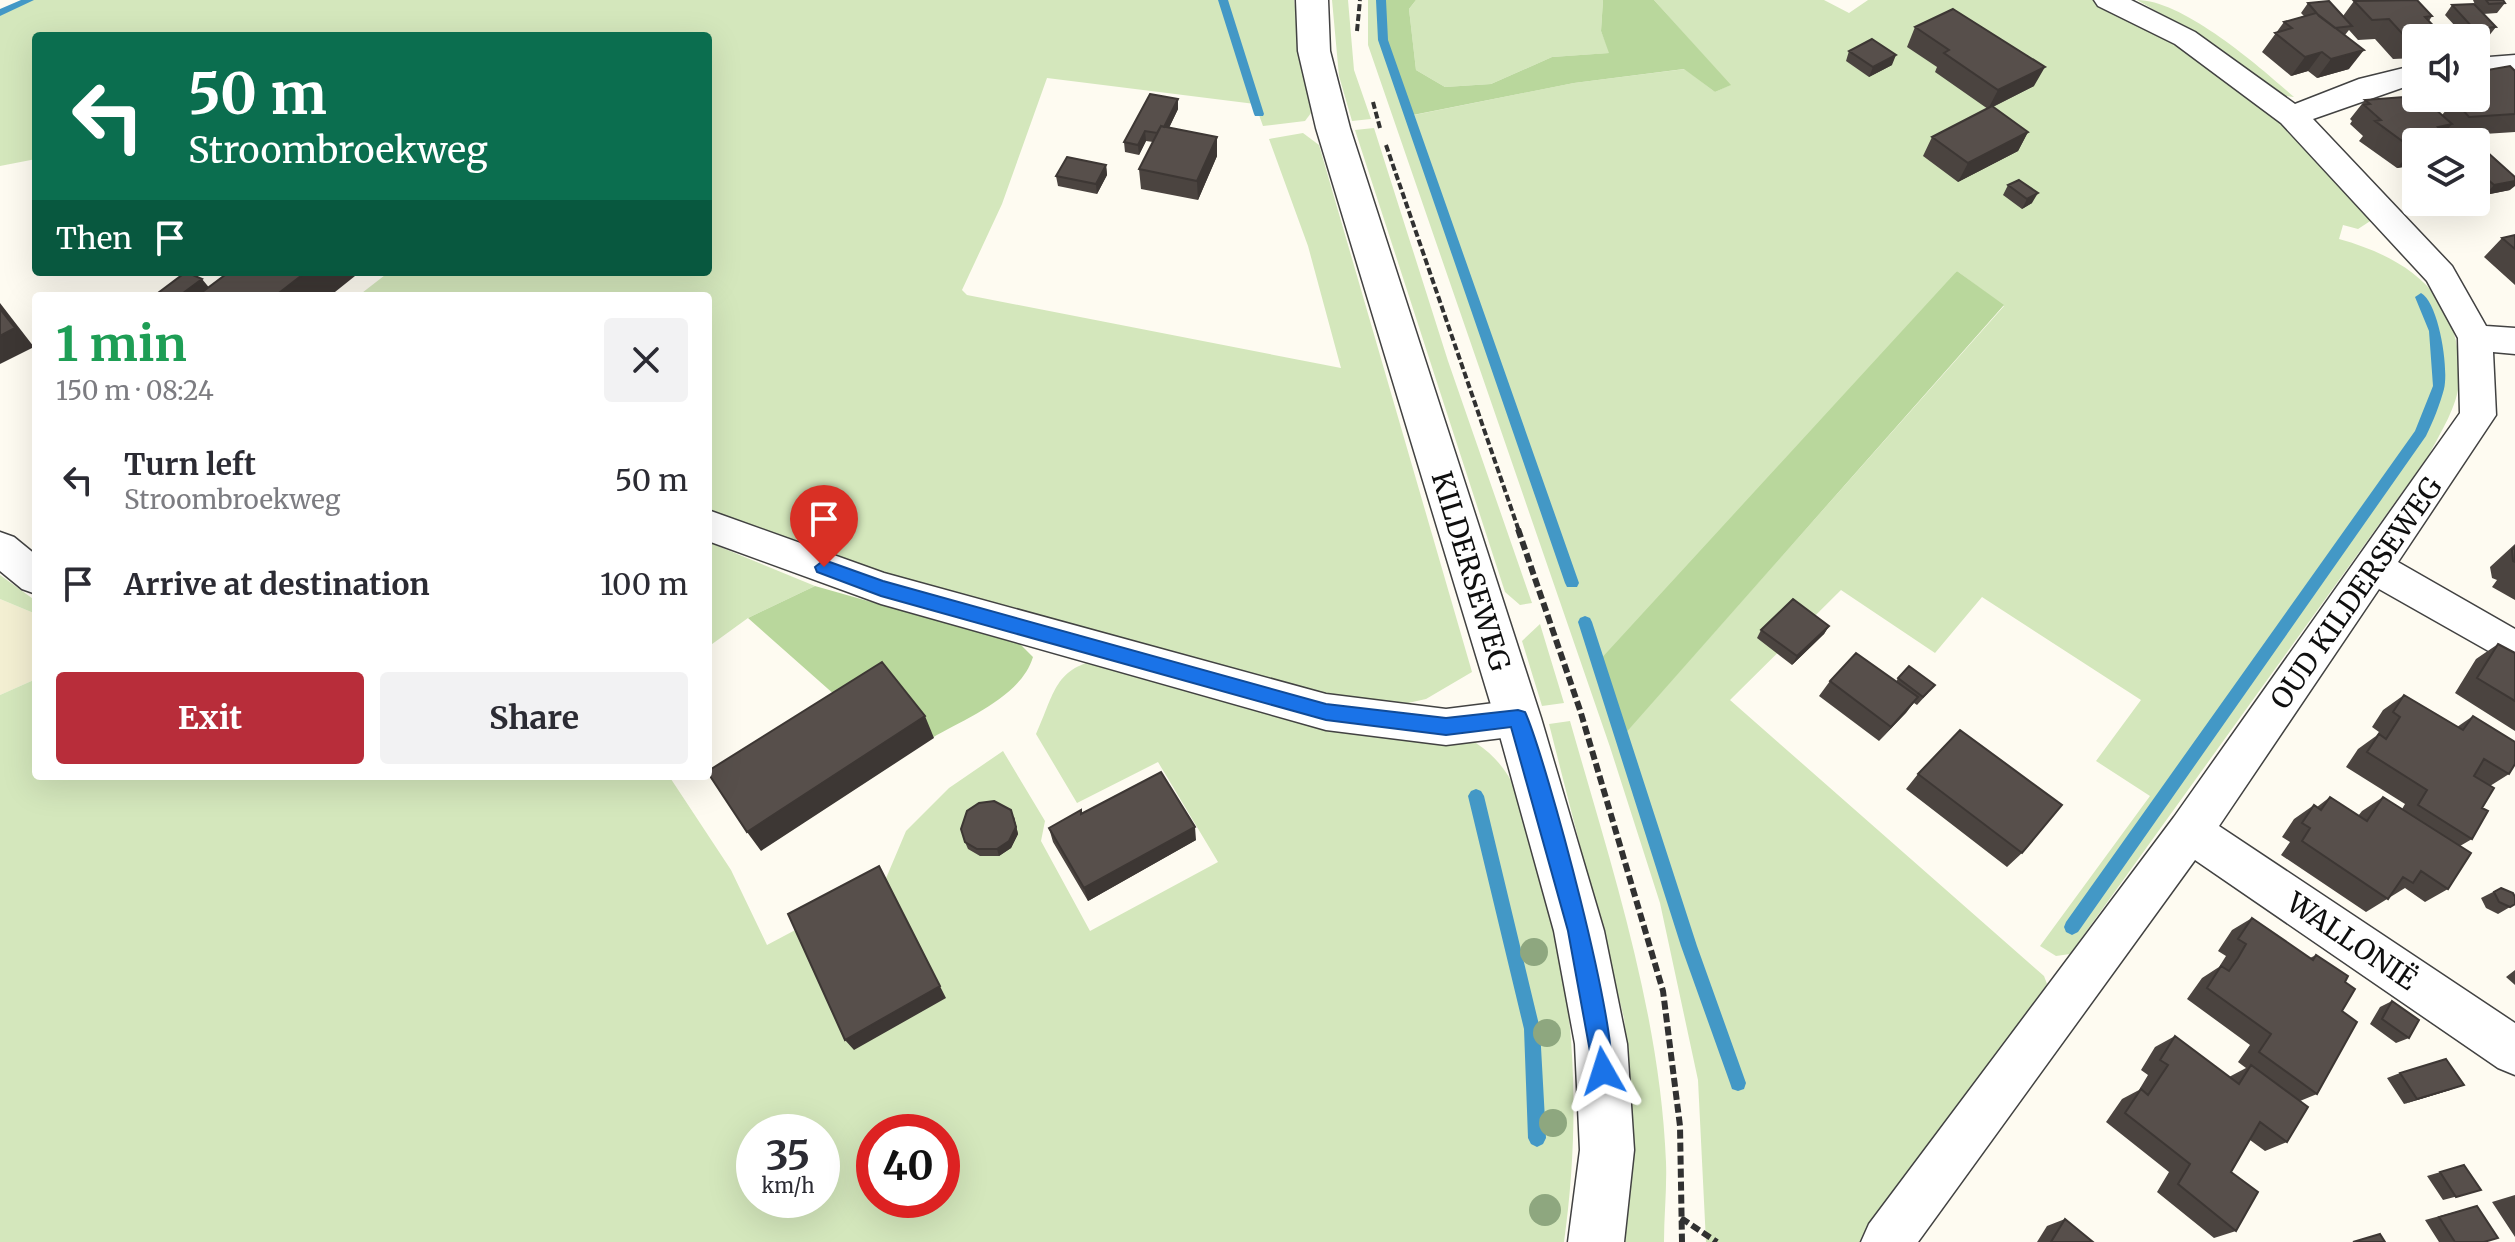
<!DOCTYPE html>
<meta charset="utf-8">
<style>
:root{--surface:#fff;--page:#f2f2f3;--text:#2b2b33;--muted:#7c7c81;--accent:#b82d3a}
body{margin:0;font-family:Merriweather,serif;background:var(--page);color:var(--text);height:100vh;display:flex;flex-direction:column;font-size:30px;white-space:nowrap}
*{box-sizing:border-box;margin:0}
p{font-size:26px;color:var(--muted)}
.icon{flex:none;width:44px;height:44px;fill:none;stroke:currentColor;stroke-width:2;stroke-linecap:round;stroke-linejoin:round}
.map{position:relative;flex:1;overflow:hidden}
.drawer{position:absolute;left:32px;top:292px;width:680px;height:488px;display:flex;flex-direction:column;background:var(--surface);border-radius:8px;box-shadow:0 8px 32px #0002}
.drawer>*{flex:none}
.guide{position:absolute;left:32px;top:32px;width:680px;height:244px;border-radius:8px;box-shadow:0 8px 32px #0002;background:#0b6e4f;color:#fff;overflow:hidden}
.fabs{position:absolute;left:2402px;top:24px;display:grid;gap:16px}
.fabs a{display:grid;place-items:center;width:88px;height:88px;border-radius:8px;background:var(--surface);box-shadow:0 8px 32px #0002;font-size:40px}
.speed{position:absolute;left:736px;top:1114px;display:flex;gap:16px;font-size:40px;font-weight:700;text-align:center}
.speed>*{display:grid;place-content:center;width:104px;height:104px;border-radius:50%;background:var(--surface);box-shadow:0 8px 32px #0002;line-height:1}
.speed small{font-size:20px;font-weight:400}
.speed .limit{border:12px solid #d22;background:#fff;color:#111}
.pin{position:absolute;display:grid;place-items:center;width:68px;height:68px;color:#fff;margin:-82px -34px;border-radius:50% 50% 50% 0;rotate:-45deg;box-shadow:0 0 8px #0007}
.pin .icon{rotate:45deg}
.me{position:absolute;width:88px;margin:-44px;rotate:354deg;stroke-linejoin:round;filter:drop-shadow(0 0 6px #0008)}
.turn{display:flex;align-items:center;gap:28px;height:168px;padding:0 24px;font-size:36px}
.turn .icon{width:104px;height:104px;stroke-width:2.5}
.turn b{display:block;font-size:56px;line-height:68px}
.then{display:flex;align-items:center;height:76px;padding:0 24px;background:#0003;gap:16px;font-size:30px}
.round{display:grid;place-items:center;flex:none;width:84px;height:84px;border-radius:8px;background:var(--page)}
.overview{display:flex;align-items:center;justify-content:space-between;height:136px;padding:0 24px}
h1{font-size:48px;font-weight:700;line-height:60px;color:#1e9e55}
.action{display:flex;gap:16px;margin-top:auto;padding:16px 24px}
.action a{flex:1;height:92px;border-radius:8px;background:var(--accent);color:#fff;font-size:32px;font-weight:700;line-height:92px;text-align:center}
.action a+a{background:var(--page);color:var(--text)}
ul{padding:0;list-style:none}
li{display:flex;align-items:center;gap:24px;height:104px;padding:0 24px}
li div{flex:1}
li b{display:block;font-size:30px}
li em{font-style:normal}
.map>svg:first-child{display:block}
</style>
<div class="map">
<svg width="2515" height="1242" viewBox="0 0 2515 1242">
<rect width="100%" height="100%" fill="#fefbf1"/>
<path fill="#f3efd2" d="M0 599 36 614V679L0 695Z"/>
<path fill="#d4e7bc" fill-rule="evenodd" d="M29 0H1294L1311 113 1305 121 1263 126 1255 104 1047 78 1002 204 962 290 967 295 1341 368 1308 246 1269 139 1303 133 1319 145 1472 672 1426 699 1408 703 1357 700 1228 672 923 592 708 517V296H358L389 272H708V36H36V159L0 166V13Z
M1332 0H1348L1354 70 1371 119 1352 121 1339 76Z
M1368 0H1381L1383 40 1409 116 1574 83 1685 69 1715 92 1730 85 1654 0H1824L1849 13 1868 0H2100L2183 45 2294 133 2378 216 2358 229 2343 225 2339 239C2411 259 2463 298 2459 381 2458 406 2440 433 2429 455L2070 954 2056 956 2040 946 2150 796 2096 761 2141 700 1982 597 1935 653 1841 590 1730 700 2044 976 2047 984 1860 1242H1706L1698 1080 1660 903 1610 747 1368 45ZM1957 271 2004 306 1623 735Z
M1416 0H1603L1601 31 1610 53 1552 57 1491 84 1445 87 1416 70 1409 9Z
M2137 0C2183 0 2259 66 2294 97L2277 95 2218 47Z
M1374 128 1448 361 1532 603 1520 605 1505 592 1355 130Z
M708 542 815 586 748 618 708 647Z
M0 575 36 601V614L0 599Z
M1540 624 1564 703 1542 706 1522 641Z
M1103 659 1476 743C1521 773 1523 814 1536 863 1545 896 1557 930 1562 963 1577 1056 1577 1149 1564 1242H0V695L36 679V776H669L731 870 767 945 884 883 906 831 949 788 1003 751 1045 821 1041 841 1090 931 1218 862 1158 762 1077 803 1036 734C1055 693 1054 667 1103 659ZM754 1132H822V1200H754ZM874 1132H942V1200H874Z
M1570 721C1611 865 1660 1012 1666 1162 1667 1189 1664 1216 1664 1242H1625L1634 1134 1624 1018 1549 724Z"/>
<path fill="#b9d79c" d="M1381 0H1416L1409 9 1416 70 1445 87 1491 84 1552 57 1609 53 1601 31 1603 0H1654L1731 85 1715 92 1684 69 1574 83 1408 116 1383 40Z
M1957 271 2004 305 1623 736 1598 662Z
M815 586 1020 644 1033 657C1021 697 966 718 932 738L836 696 748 618Z"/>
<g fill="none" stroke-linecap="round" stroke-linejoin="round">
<path fill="#4398c6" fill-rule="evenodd" d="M21 0H34L0 16V9Z
M1218 0H1228L1264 114 1263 116H1255L1254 114Z
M1376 0H1386L1388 40 1579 583 1577 587H1567L1565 583 1378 40Z
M2421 293C2439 303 2449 369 2444 389 2440 404 2433 422 2426 436L2078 932 2072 935 2066 932 2064 927 2066 922 2415 431 2433 386 2429 331 2415 297Z
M1585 616 1590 618 1592 622 1697 946 1746 1083 1744 1089 1738 1091 1732 1089 1730 1083 1681 946 1578 622 1580 618Z
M1476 789 1481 791 1484 796 1540 1029 1546 1138 1543 1144 1537 1147 1531 1144 1528 1138 1524 1029 1468 796 1471 791Z"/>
<g stroke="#424242" stroke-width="3">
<path id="minor" d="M2094 0H2131L2195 32 2295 104 2359 79 2416 65V83L2313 119 2452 266 2486 326 2515 328V354L2493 352 2496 415 2398 562 2515 629V666L2379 589 2219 826 2515 1023V1075L2498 1068 2195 860 1918 1242H1861L1869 1224 2174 817 2460 413 2458 338 2427 281 2281 123 2175 44 2098 6Z
M2515 55V73L2476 76V58Z
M708 510 884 573 1326 694 1446 709 1518 700 1533 705 1539 718 1533 731 1518 736 1446 745 1326 730 881 604 708 541Z
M0 532 14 537 36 555V594L22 589 0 571Z"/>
</g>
<g stroke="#424242" stroke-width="3">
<path id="tertiary" d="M1296 0H1328L1330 51 1350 128 1541 718 1604 931 1627 1044 1634 1150 1624 1242H1568L1580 1150 1575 1044 1554 931 1495 718 1316 128 1298 51Z"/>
</g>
<path stroke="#313131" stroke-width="4" stroke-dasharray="7 3" stroke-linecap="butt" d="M1357 31 1360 0
M1373 102 1380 128
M1386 145 1519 531"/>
<path stroke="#313131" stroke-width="6" stroke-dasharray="9 4" stroke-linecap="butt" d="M1518 529 1580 710 1663 991 1680 1126 1682 1242
M1681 1218 1717 1242"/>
<use href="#minor" fill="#fff" fill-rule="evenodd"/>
<use href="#tertiary" fill="#fff" fill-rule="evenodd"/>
</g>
<g fill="#8ea77f">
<circle cx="1534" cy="952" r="14"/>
<circle cx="1547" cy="1033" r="14"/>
<circle cx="1553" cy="1123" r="14"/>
<circle cx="1545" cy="1210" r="16"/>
</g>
<path fill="#4b4440" d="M2473 0H2503L2505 3 2497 13 2483 14 2496 27 2488 37 2466 38 2445 15 2452 5 2476 7Z
M2354 1 2432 16 2429 21 2444 37 2416 38V58L2393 59 2375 39 2358 40 2349 30 2345 35 2349 69 2317 78 2308 71 2291 76 2262 52 2284 22 2304 16 2301 13 2308 3 2343 16Z
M1915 27 2034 86 1993 107 2028 132 2018 151 1958 182 1923 156 1932 137 1988 109 1935 72 1937 67 1907 47Z
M1849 51 1892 65 1869 77 1846 61Z
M2515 71V132L2453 136 2447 130 2416 142V165L2397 168 2359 141 2363 136 2350 124 2352 121 2350 119 2365 100 2442 115 2447 109 2437 98H2476Z
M1178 99V109L1169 128 1217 156 1198 200 1141 189 1139 169 1153 142 1146 141 1139 155 1125 152 1124 142Z
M2476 153 2510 190 2485 195 2476 187Z
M1106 165 1107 175 1097 194 1058 186 1056 176Z
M2008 185 2032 203 2022 209 2003 195Z
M2515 235V285L2484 257 2502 238Z
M2515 544V600L2492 587 2497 580 2492 578 2490 567Z
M1829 626 1824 634 1792 665 1757 638 1761 630Z
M2498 644 2515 653V731L2455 693 2476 659Z
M1898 678 1928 693 1917 705 1914 703 1879 741 1819 696 1830 681 1896 682Z
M2404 695 2457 727 2473 716 2509 774 2490 786 2472 839 2460 846 2448 889 2425 902 2405 888 2366 912 2281 855 2290 842 2282 837 2294 819 2314 805 2317 807 2330 797 2358 816 2362 811 2383 797 2402 809 2405 804 2346 767 2358 749 2376 736 2379 732 2372 727 2383 710Z
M1918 774 2022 853 2007 867 1906 789Z
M1014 817 1018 834 1011 848 999 856H980L968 849 965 842Z
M1049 828 1196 840 1088 901 1053 842Z
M2501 888 2510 907 2498 914 2486 908 2481 898Z
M2252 918 2310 958 2316 955 2345 982 2342 1011 2317 1094 2300 1101 2287 1142 2265 1151 2250 1140 2231 1172 2236 1231 2214 1238 2157 1192 2169 1172 2106 1122 2122 1099 2139 1090 2148 1075 2141 1070 2155 1047 2175 1036 2229 1077 2246 1068 2238 1062 2250 1045 2187 999 2202 978 2219 967 2226 956 2218 951 2232 930Z
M2515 970V985L2506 977Z
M2392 1001 2409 1038 2396 1043 2370 1024 2380 1007Z
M2400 1073 2450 1090 2404 1104 2387 1078Z
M2464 1165 2481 1190 2443 1200 2427 1176Z
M2515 1195V1237L2492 1202Z
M2477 1206 2484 1242H2439L2425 1220Z
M2065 1219 2093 1242H2037L2047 1226Z"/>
<path fill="#3d3734" d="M2364 50 2349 69 2317 78 2331 59Z
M2322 52 2308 71 2291 76 2305 57Z
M1896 55 1892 65 1869 77 1873 67Z
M2045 67 2034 86 1988 109 1998 90Z
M1178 99V109L1161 144 1160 134Z
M2452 124 2437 142 2438 127Z
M1145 131 1146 141 1139 155 1138 145Z
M2028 132 2018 151 1958 182 1968 163Z
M1217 137V156L1198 200 1197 181Z
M2413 149H2416V165L2397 168Z
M1106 165 1107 175 1097 194 1096 184Z
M2515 181V186L2510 190 2485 195 2494 185Z
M2038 193 2032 203 2022 209 2027 199Z
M306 272H360L330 296H275Z
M202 279 216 296H179Z
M0 303 34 347 0 364Z
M1829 626 1824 634 1792 665 1797 656Z
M1918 697 1906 713 1879 741 1891 727Z
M925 716 934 738 761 851 747 832Z
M1014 817 1018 834 1011 848 999 856 997 849Z
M1195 827 1196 840 1088 901 1084 888Z
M879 866 946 998 854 1050 845 1040Z
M2464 1085 2450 1090 2404 1104 2417 1099Z"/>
<path fill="#574f4b" stroke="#3d3734" stroke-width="2" d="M2417 0 2432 16 2425 17 2444 37 2416 38V39L2408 40 2389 19 2372 20 2354 1Z
M2486 0H2503L2505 3 2489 4Z
M2329 1 2352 26 2335 28 2319 16 2308 3Z
M2474 4 2496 27 2474 29 2452 5Z
M1953 9 2045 67 1998 90 1944 53 1949 50 1915 27Z
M2316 13 2364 50 2331 59 2322 52 2305 57 2275 33 2292 28 2284 22Z
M1872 39 1896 55 1873 67 1849 51Z
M2510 66 2515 71V114L2469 117 2454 100 2476 98V72Z
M1150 94 1178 99 1164 127 1161 126 1157 133 1145 131 1138 145 1124 142Z
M2404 97 2419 110 2433 107 2452 124 2438 127 2454 141 2416 142V149H2413L2375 121 2381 120 2364 105 2370 104 2365 100Z
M1992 106 2028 132 1968 163 1932 137Z
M1161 126 1217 137 1197 181 1139 169Z
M2486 151 2515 177V181L2494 185 2476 169V153Z
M1067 157 1106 165 1096 184 1056 176Z
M2019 180 2038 193 2027 199 2008 185Z
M2515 235V249L2502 238Z
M186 272 202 279 179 296H154Z
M229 272H306L275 296H197Z
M0 309 15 328 0 336Z
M2515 547V562L2513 561 2512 550Z
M1793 599 1829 626 1797 656 1761 630Z
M2498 644 2515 653V701L2477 678Z
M1856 653 1918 697 1891 727 1830 681Z
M882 662 925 716 747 832 708 773V771Z
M1909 666 1935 685 1923 697 1898 678Z
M2404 695 2463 730 2473 716 2515 742V764L2509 774 2484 759 2474 776 2494 788 2482 808 2488 811 2472 839 2418 805 2427 790 2367 752 2379 734 2386 739 2400 717 2393 712Z
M1960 730 2062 805 2022 853 1918 774Z
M1161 772 1195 827 1084 888 1049 828 1081 810V814Z
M2330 797 2367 821 2383 797 2471 853 2448 889 2421 871 2413 883 2403 877 2388 899 2302 841 2310 828 2302 823 2314 805 2321 810Z
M994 801 1011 810 1016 827 1009 841 997 849H977L965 842 961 829 967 811 979 803Z
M879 866 940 986 845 1040 788 914Z
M2501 888 2513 893 2515 897V904L2510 907 2499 902 2494 892Z
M2252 918 2313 960 2316 955 2348 976 2345 982 2355 989 2342 1011 2357 1022 2317 1094 2259 1052 2271 1034 2207 988 2221 966 2229 971 2238 958 2246 944 2238 939Z
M2392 1001 2419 1020 2409 1038 2382 1019Z
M2175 1036 2239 1084 2251 1065 2308 1107 2287 1142 2260 1122 2231 1172 2258 1192 2236 1231 2178 1184 2190 1164 2125 1113 2141 1089 2148 1095 2168 1065 2160 1060Z
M2446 1059 2464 1085 2417 1099 2400 1073Z
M2464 1165 2481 1190 2456 1197 2440 1172Z
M2477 1206 2498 1238 2484 1242H2455L2439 1217Z
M2065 1219 2093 1242H2051Z
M2380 1234 2385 1242H2353Z"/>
<path fill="#1a73e8" stroke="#114b97" stroke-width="2" d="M824 560 883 581 1326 704 1446 718 1518 710 1525 712C1545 755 1624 1045 1610 1079L1603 1082 1595 1079 1568 931 1511 727 1446 735 1326 720 881 596 817 572 815 567Z"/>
<g text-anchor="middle" stroke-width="8" stroke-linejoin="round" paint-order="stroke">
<g font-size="28" fill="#0f0f0f" stroke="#fff">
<text transform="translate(1471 571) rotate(73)" y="10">KILDERSEWEG</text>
<text transform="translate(2356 593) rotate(-55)" y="10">OUD KILDERSEWEG</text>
<text transform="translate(2352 941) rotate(34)" y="10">WALLONIË</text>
</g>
</g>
</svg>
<div class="fabs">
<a><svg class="icon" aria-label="sound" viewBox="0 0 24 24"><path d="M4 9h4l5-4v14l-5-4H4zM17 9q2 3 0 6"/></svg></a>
<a><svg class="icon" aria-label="layers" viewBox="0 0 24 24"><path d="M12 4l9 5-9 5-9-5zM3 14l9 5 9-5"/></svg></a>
</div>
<div class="speed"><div>35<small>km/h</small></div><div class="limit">40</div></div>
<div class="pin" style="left:824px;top:567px;background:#d93025"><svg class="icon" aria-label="arrive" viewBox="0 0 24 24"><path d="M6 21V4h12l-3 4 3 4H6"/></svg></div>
<svg class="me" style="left:1603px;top:1071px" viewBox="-20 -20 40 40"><path d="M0-17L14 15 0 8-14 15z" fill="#1a73e8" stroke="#fff" stroke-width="4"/></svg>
<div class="guide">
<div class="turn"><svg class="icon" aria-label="left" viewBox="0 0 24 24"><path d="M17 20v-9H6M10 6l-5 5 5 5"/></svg><div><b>50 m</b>Stroombroekweg</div></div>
<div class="then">Then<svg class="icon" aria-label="arrive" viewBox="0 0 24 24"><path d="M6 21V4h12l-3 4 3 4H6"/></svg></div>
</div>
<section class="drawer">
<div class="overview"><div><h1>1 min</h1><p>150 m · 08:24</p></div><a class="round"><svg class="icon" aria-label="close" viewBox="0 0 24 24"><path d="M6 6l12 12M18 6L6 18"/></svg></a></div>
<ul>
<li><svg class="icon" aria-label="left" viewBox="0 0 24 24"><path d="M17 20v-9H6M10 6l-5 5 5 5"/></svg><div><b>Turn left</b><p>Stroombroekweg</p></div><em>50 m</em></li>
<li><svg class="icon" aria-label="arrive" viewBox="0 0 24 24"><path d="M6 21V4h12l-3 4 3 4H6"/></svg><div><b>Arrive at destination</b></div><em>100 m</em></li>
</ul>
<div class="action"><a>Exit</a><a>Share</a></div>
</section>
</div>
